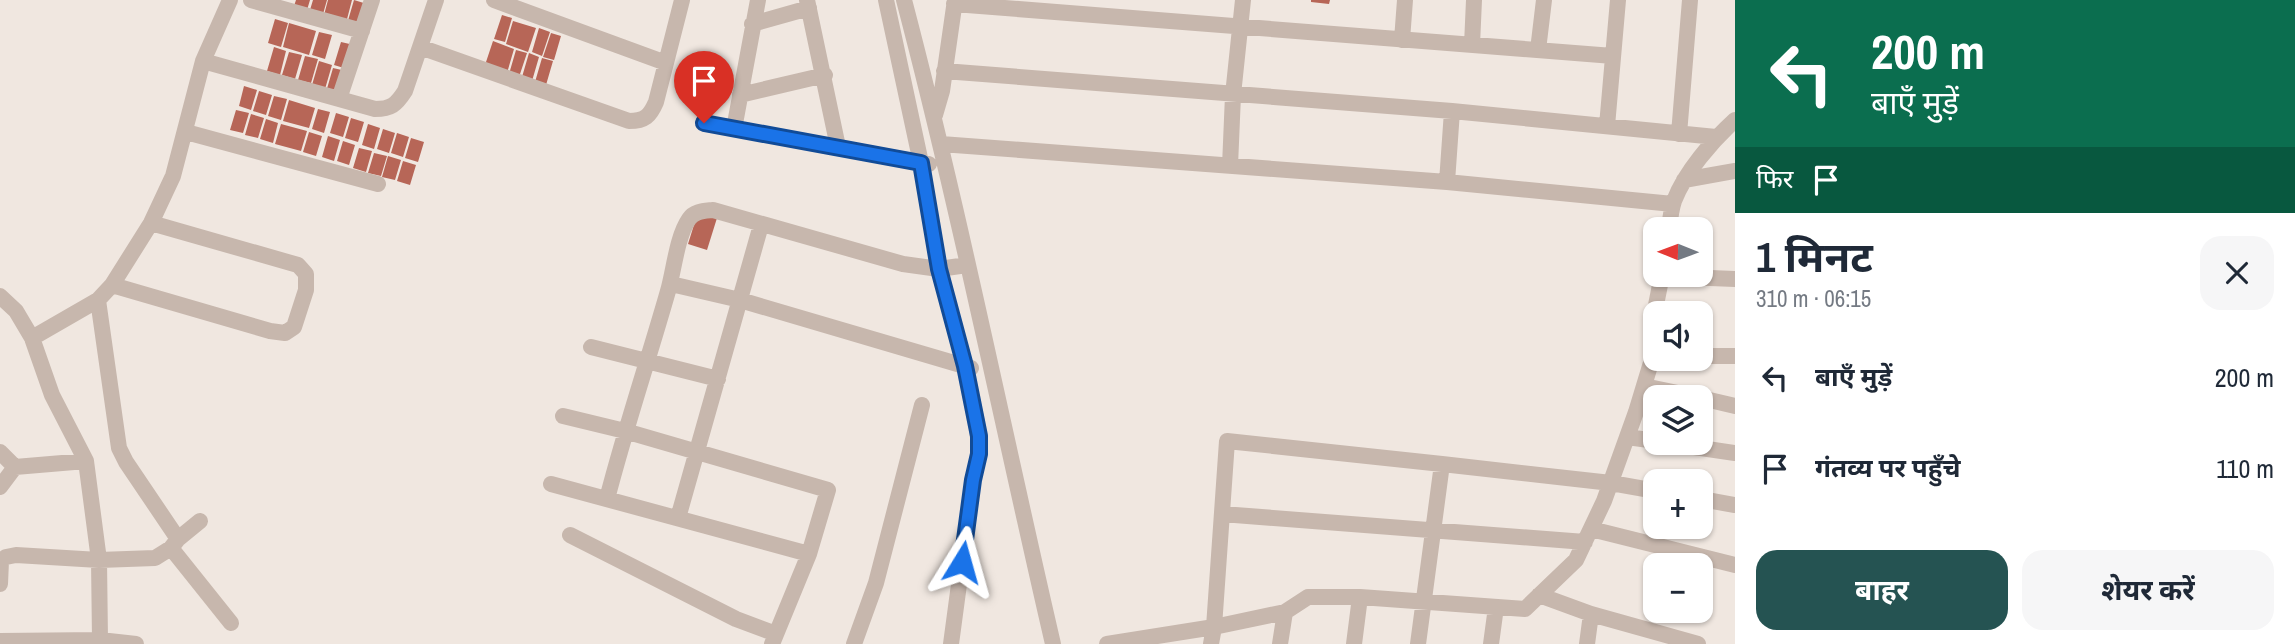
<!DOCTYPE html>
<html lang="hi">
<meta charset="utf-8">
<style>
:root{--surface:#fff;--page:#f6f6f7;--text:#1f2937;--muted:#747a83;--accent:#255352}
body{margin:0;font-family:"Archivo Narrow","Noto Sans Devanagari",sans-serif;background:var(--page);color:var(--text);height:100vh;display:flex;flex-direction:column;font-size:26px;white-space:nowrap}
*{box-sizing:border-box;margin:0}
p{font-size:23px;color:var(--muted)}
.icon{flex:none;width:38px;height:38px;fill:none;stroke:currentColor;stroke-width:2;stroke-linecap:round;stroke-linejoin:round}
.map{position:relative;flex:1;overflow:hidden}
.panel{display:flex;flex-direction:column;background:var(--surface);width:560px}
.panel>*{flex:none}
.top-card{background:#0b6e4f;color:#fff;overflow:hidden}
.needle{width:46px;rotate:271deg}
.controls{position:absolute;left:1643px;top:217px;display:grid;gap:14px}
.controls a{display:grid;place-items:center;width:70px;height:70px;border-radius:14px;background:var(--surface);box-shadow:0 2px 5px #0004;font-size:35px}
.pin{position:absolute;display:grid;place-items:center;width:60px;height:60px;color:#fff;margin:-72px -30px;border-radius:50% 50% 50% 0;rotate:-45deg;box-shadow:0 0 7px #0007}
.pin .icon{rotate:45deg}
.me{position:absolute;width:77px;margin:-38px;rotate:8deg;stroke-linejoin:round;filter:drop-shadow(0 0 5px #0008)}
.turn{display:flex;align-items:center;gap:24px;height:147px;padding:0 21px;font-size:32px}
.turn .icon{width:91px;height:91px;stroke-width:2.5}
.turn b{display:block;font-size:49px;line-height:60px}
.then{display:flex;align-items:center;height:66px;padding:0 21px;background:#0003;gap:14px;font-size:26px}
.round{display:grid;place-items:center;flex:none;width:74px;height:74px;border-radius:21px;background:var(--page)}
.overview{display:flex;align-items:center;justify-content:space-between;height:119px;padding:0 21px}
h1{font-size:42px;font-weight:700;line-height:52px}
.primary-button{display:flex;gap:14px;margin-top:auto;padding:14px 21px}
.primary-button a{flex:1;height:80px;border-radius:21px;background:var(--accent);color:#fff;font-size:28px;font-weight:700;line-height:80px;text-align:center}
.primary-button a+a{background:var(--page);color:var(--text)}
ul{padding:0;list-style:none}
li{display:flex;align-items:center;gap:21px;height:91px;padding:0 21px}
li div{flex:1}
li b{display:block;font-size:26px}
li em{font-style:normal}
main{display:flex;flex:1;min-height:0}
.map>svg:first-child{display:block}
</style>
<main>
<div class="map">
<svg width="1735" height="644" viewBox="0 0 1735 644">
<rect width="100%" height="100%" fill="#f0e7e0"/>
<path fill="#b76657" d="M296 0H310L307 10 294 6Z
M313 0H327L323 14 310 10Z
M328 0H352L346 23 324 15Z
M354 0 367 4 360 27 347 24Z
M1311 0H1330L1329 4 1311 2Z
M502 15 512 18 505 42 494 39Z
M275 19 288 23 281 47 268 43Z
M513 21 536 28 528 52 506 44Z
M289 23 316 31 309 55 283 47Z
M539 28 550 32 542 56 532 52Z
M319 32 332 35 325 59 312 55Z
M551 33 561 36 554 60 543 57Z
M493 41 514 49 507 73 485 65Z
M341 42 354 45 347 69 334 65Z
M274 47 286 51 280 75 267 71Z
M516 50 527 53 519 77 509 74Z
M289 52 302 55 295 79 282 75Z
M529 53 539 57 532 81 522 77Z
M305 56 318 59 311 83 298 80Z
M542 58 553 61 546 85 535 82Z
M319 61 332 65 325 89 312 85Z
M333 68 346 71 339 95 326 92Z
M244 86 257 90 251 110 239 106Z
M259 91 272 95 266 115 253 111Z
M274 96 287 99 281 120 268 116Z
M289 100 315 108 309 128 283 121Z
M318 109 330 112 324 133 312 129Z
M236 110 249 113 243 133 230 130Z
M336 113 349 117 343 137 330 133Z
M251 114 264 118 258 138 245 135Z
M351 118 364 122 358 142 345 138Z
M266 119 278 123 273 143 260 139Z
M281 124 307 131 301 151 275 144Z
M368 124 380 128 374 149 362 145Z
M383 129 395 133 389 153 377 149Z
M309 132 322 136 316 156 303 152Z
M397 133 409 137 403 157 391 153Z
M328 136 340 140 334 161 322 157Z
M411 138 424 142 418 162 405 158Z
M343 141 355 145 349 165 337 161Z
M359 148 372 151 366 172 353 168Z
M374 153 387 156 381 176 368 173Z
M388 156 401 160 395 180 382 177Z
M403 161 416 165 410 185 397 181Z
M698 212 717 218 707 250 688 244Z"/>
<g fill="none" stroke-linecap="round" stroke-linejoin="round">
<path stroke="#c7b7ad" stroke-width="16" d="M251 0 362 31
M494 0 666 63
M807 0 838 147
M886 0 921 163 939 269 965 366 977 423 979 454 973 480 951 644
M904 0C960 213 1003 429 1053 644
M954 4 1613 56
M752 24 809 8
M1402 40 1405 0
M1472 45 1474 0
M420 47 629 121C645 121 650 116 656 102L682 0
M1538 50 1544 0
M203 61 375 109C391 109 396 105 405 91L436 0
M944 71 1452 111 1716 137
M740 95 825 75
M339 99 372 0
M935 115 942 91 955 0
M704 123 929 164
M1607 126 1618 0
M734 129 758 0
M186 132 378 184
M1679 134 1690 0
M941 144 1447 182 1673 204
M1230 166 1233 95 1243 0
M1684 180 1735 171
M1447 182 1452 111
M1669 229C1670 220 1671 210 1674 201 1685 172 1712 141 1735 120
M1661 276 1735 279
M671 284 740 300 971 368
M112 285 270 331 285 333 294 327 306 290V274L298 265 151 223
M0 296 16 311 32 338 52 395 86 461 99 560 100 640 136 644
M98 300 119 448 126 462 178 539
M32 338 98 300 112 285 151 223 173 176 203 61 230 0
M591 347 718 379
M1701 356H1735
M1644 386 1697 397
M1701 398 1735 406
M563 416 625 431 828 490 809 554 772 644
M1627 437 1656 441
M1667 443 1735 453
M0 452 15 467
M1442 464 1611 483 1656 491
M551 484 809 554
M0 487 15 467 86 461
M607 499C625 429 648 361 668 291 674 270 677 236 689 219 694 211 704 211 713 210L903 264 939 269 967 265
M1701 499 1735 505
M1222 514 1585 542
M678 518 761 225
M1591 529 1735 565
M570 535 736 619 776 634
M171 548 231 623
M0 584 1 561 6 557 16 555 99 560 155 558 171 548 178 539 200 521
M1539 595 1591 614 1587 644
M1360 597 1525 609 1576 560 1604 501 1636 412 1653 356 1654 315 1662 275
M1285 612 1308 597H1360L1354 644
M1591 614 1698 644
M0 641 100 640
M854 644 876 583 922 405
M1107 644 1214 627 1211 644
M1280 644 1285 612 1214 627 1227 441 1442 464 1418 644
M1491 644 1496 607"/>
</g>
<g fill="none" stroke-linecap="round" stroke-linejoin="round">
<g stroke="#114b97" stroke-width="18">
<path id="route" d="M704 123 921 163 939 269 965 366 979 436V454L973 480 962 562"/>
</g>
<use href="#route" stroke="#1a73e8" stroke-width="12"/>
</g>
</svg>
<div class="controls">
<a><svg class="needle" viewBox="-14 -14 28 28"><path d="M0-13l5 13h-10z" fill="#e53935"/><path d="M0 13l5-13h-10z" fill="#747a83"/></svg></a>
<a><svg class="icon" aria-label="sound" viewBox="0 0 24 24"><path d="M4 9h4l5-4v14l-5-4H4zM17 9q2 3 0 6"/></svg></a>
<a><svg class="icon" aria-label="layers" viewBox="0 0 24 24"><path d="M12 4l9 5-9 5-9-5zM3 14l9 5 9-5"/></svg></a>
<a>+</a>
<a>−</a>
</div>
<div class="pin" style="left:704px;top:123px;background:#d93025"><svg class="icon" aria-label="arrive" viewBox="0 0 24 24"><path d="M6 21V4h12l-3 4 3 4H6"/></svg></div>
<svg class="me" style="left:962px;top:562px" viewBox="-20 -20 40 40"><path d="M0-17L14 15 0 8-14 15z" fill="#1a73e8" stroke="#fff" stroke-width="4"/></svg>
</div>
<section class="panel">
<div class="top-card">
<div class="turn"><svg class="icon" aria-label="left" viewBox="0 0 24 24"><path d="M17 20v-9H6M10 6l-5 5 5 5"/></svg><div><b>200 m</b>बाएँ मुड़ें</div></div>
<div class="then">फिर<svg class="icon" aria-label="arrive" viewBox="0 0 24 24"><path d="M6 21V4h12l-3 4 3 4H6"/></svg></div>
</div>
<div class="overview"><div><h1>1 मिनट</h1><p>310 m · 06:15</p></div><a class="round"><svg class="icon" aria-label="close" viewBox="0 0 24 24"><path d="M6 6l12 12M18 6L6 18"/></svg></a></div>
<ul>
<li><svg class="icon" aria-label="left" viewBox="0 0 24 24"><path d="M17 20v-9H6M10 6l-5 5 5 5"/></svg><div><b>बाएँ मुड़ें</b></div><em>200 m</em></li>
<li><svg class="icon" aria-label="arrive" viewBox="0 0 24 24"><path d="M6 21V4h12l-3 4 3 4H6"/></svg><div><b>गंतव्य पर पहुँचे</b></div><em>110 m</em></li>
</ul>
<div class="primary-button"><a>बाहर</a><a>शेयर करें</a></div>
</section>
</main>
